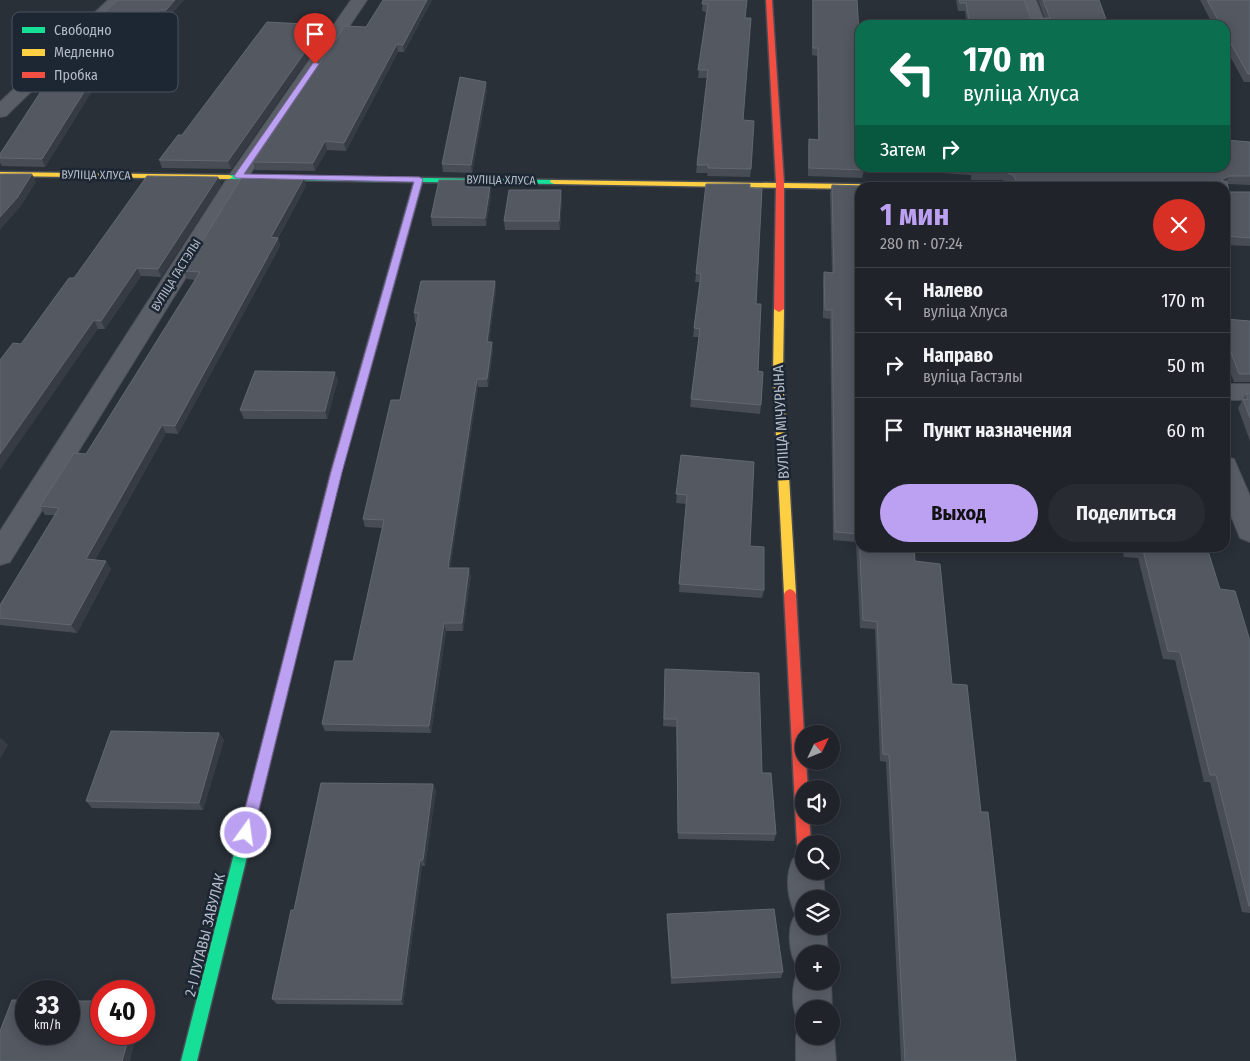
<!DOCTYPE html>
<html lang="ru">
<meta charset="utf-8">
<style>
:root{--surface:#20242a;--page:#282c32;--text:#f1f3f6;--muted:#a2a4a8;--line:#3d4147;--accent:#bca0f2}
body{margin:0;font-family:"Fira Sans Condensed",sans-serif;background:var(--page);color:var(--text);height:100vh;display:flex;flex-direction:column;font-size:19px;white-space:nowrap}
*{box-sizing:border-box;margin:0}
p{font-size:16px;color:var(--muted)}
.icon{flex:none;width:28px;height:28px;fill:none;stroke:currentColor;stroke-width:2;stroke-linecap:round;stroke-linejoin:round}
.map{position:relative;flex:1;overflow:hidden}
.sheet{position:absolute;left:855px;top:182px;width:375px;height:370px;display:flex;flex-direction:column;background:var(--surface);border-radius:15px;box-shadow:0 2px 12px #0003,0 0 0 1px var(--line)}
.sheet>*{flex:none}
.banner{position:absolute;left:855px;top:20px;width:375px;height:152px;border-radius:15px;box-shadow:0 2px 12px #0003,0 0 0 1px var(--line);background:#0b6e4f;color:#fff;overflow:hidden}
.needle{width:32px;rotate:47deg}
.controls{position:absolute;left:795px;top:725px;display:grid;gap:10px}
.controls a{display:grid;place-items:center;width:45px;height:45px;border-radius:50%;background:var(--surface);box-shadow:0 2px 12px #0003,0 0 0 1px var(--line);font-size:25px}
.speed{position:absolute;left:15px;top:980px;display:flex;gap:10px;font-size:25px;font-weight:700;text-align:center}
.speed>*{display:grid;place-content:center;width:65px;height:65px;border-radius:50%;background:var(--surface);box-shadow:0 2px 12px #0003,0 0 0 1px var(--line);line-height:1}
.speed small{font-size:12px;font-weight:400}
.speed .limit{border:8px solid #d22;background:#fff;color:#111}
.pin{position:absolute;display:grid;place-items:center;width:42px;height:42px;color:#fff;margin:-51px -21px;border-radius:50% 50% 50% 0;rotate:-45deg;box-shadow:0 0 5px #0007}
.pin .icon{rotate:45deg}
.me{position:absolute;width:55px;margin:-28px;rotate:14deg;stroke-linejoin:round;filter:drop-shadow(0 0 4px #0008)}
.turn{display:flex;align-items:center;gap:18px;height:105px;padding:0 25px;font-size:22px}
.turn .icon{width:65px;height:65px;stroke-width:2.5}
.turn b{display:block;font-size:35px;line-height:42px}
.then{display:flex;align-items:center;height:48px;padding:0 25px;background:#0003;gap:10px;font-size:19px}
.round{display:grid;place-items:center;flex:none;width:52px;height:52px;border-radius:26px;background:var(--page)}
.headline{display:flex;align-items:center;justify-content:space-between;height:85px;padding:0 25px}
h1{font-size:30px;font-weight:700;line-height:38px;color:var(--accent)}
.button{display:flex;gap:10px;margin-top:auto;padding:10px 25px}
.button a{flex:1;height:58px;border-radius:30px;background:var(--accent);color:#111;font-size:20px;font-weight:700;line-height:58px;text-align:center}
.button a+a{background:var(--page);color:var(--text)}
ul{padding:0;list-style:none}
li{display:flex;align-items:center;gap:15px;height:65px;padding:0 25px;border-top:1px solid var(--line)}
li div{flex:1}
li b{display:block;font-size:19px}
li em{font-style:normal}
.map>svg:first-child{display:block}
</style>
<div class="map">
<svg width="1250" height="1061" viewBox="0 0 1250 1061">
<rect width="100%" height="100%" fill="#2a3038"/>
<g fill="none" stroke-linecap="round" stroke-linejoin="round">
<g stroke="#484c55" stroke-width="2">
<path id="street" d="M108 0H125L6 116 0 117V102Z
M351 0H367L248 177 10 562 0 565V531L228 177Z
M1020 0H1036L1046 25H1030Z
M1225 384H1250V400H1225Z
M1225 457 1234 459 1250 496V542L1240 538 1225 501Z
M804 854V871H823L825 899H804V926H826L828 954H804V981H831L832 1009 831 1011V1009H804V1036H831V1029L834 1036 836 1061H796V1036L801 1023C789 1009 792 984 799 968 788 956 786 925 797 913L794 912C787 894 785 876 793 859Z"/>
</g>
<g stroke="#484c55" stroke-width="3">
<path id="fast" d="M226 175 554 180 558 182 554 184 422 182 361 402 356 405 351 402 414 182 229 179 225 177Z
M917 185 1002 186 1006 188H916Z
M280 691 285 693 286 697 197 1061H181L274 697 275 693Z"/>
</g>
<g stroke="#484c55" stroke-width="3">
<path id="slow" d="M0 172 229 175 233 177 229 179 0 176Z
M551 180 920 185 924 187 860 189 554 184 550 182Z
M779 306 784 309 783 376 796 594 794 597H786L784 594 773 376 774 309Z
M356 399 361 402 341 472 286 697 285 701 280 703 275 701 274 697 331 472 351 402Z"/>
</g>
<g stroke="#484c55" stroke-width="3">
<path id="jam" d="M766 0H772L784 183V309L779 312 774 309 776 183Z
M790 589 794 591 796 594 804 734V761H806L808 789H804V816H809L811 844H804V851L799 849 797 844 784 594 786 591Z"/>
</g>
<use href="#street" fill="#5a5e66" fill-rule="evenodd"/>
<use href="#fast" fill="#16e098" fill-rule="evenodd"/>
<use href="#slow" fill="#ffcf43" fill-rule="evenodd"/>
<use href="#jam" fill="#f24e42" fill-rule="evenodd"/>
</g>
<path fill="#474c55" d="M184 0 168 18 163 17 96 92 92 91 45 167 2 166 0 163V154L58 69 57 66 73 43Z
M432 0 404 52H398L346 151 327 150 315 171 255 170 253 162 366 27Z
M703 0 745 18 743 120 751 169 750 177 707 176 708 173H696L707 78H698L706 12 702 11Z
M812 0H857L860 168 864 170 862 178 808 176V147L809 139 818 140 817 56 812 55Z
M956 0H1024L1031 19H1045L1038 0H1099L1108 25H967L965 11H958Z
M1200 0H1250V82H1244L1225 47V25H1213Z
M326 33 231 169 162 168 159 160 182 135Z
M487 90 472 173 443 172 442 164Z
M1250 142V185L1228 184 1229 192H1250V246L1225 245V188H972L973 182H1007L1002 180H971V175L895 170V168H1225Z
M218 177 221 185 161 277 141 276 105 329H98L21 344 74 278Z
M468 180 469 187 491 195 486 226H432L431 217Z
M706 184 756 304 758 371 761 405 760 414 690 407 699 337H693L700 282H695L696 273Z
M832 185 860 188 915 561 952 684 981 812 1016 1061H901L886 762 880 761 875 629 860 628 856 542 833 540 830 319 823 318V280L824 272 832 273 830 193Z
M306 186 278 238 280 246 178 434 166 433 95 560 111 569 77 633 0 625V605L55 515H45L40 506 86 454 195 280 187 279 184 271Z
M562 198 560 230H505L504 221Z
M495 281 496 290 489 342 493 350 488 387H478L450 568 471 576 463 631H446L431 733 325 731 322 724 353 661 382 528 365 527 363 519 400 400 417 322H415L414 313Z
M1225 319 1250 321V382H1234L1225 358Z
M338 380 327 419H244L240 410Z
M1250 393V441L1238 408 1241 403V402L1246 394Z
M681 455 750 546 764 590 762 598 679 592 686 504 676 503Z
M1122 548H1207L1220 589 1250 641V913L1242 912 1210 782H1204L1175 660 1163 659 1138 558 1124 557Z
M665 669 776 834 774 841 678 839 676 727 663 726Z
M219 733 224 740 203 810 92 808 86 801Z
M433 784 436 791 425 866H422L403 1005 277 1004 272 999 294 910Z
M667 914 783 972 781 978 671 984 667 920Z"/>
<path fill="#373c44" d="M175 0H184L168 18 166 10Z
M427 0H432L404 52 403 45Z
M160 10 163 17 96 92 93 84Z
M324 25 326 33 231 169 228 161Z
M397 44 398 52 346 151 344 143Z
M486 82 487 90 472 173 471 165Z
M89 84 92 91 45 167 42 159Z
M325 141 327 150 315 171 313 163Z
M32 174 36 182 21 206 0 230V217Z
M1229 176 1225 184 1221 180Z
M218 177 221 185 161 277 158 269Z
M304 178 306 186 273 246 271 237Z
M490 187 491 195 486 226 485 218Z
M561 190 562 198 560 230 559 221Z
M278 238 280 246 178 434 175 426Z
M137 268 141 276 105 329 101 321Z
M495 281 496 290 488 350 487 342Z
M94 320 98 329 0 470V454Z
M492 342 493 350 488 387 487 379Z
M335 372 338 380 327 419 325 411Z
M477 379 478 387 449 576 448 568Z
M162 425 166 433 91 567 86 559Z
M106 561 111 569 77 633 71 625Z
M469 568 471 576 463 631 462 623Z
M444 623 446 631 431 733 429 726Z
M219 733 224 740 203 810 199 803Z
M1 738 8 745 0 759V740Z
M433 784 436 791 425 866 423 860Z
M420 860 422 866 403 1005 401 1000Z
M130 1034H137L130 1061H122Z"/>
<path fill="#535861" stroke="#626872" d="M117 0H175L166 10H160L93 84H89L42 159 0 158V154L51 76 60 67 57 66 73 43Z
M383 0H427L403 45 397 44 344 143 325 141 313 163 253 162 345 26 366 27Z
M703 0H747L745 18H751L743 120 754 121 751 169 708 168 709 165H697L708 70H698L708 4H702Z
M813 0H857L860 48V168H864V170L809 168V139L819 140 818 48H813Z
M959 0H1024L1031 19 1050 18 1043 0H1099L1108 25H970L966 3H960Z
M1207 0H1250V74H1248L1225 33V25H1221Z
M267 22 324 25 228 161 159 160 178 135H182Z
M460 77 486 82 471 165 442 164Z
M1225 140 1250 142V176H1229L1221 180 1227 182 1229 192H1250V238L1225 236V188H974L973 182H1015L1016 180 1013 175 1005 172H973V168H1225Z
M0 174H32L17 198 0 217Z
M147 176 218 177 158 269 137 268 101 321 94 320 0 454V360L13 343 21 344 69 278H74Z
M242 177 304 178 271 237 278 238 175 426 162 425 86 559 106 561 71 625 0 618V605L59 508 40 506 74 453 86 454 200 272 184 271Z
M439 180H468L467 187H490L485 218 431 217Z
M865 182V188H860V548H914L915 561 940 564 952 684 967 685 981 812H988L1016 1061H905L889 755 883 754 877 622 863 620 859 534 835 532 832 310H825L824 272 834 273 832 185 862 186Z
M706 184H750V188L762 189 756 304H761L758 371 763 372 761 405 691 399 700 329 694 328 701 274 696 273Z
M509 190H561L559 221H504Z
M421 281H495L487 342H492L487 379H477L448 568H469L462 623H444L429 726 322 724 335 661H353L384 520 363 519 391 400H400L419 313H414Z
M1225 319 1250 321V374H1239L1225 336Z
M255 371 335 372 325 411 240 410Z
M1250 393V418L1243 399 1248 400 1246 394Z
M681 455 754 462 750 546 764 547V590L679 584 687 495 676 494Z
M1128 548H1207L1220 589 1235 591 1250 641V906H1249L1216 775H1210L1180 652 1168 651 1143 550 1129 549Z
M665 669 759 673 762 773H771L776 834 678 833 677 719H664Z
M111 731 219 733 199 803 86 801Z
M321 783 433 784 423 860H420L401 1000 272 999 291 910H294Z
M774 909 783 972 672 978 667 914Z
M12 1000H26V1034H69V1001H101V1034H130L122 1061H0V1031Z"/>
<path fill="#bca0f2" stroke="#7a689d" d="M315 62 319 64 244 174 419 177 423 179 342 472 253 833 251 838 246 840 241 838 239 833 331 472 414 182 236 178 234 176 313 63Z"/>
<g text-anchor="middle" stroke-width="5" stroke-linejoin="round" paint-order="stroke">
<g font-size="12" fill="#b4bcc9" stroke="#1d2633">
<text transform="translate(96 175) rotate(1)" y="4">ВУЛІЦА ХЛУСА</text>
<text transform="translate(501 180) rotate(1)" y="4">ВУЛІЦА ХЛУСА</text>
<text transform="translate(176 275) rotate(-58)" y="4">ВУЛІЦА ГАСТЭЛЫ</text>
</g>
<g font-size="15" fill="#b4bcc9" stroke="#1d2633">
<text transform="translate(781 422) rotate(-93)" y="5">ВУЛІЦА МІЧУРЫНА</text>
<text transform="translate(205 935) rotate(-76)" y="5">2-І ЛУГАВЫ ЗАВУЛАК</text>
</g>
</g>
<rect x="12" y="12" width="166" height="80" rx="8" fill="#1d2633" stroke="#4a5360" stroke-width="1"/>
<rect x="22" y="27" width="23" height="6" fill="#16e098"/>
<rect x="22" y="49" width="23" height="7" fill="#ffcf43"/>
<rect x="22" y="72" width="23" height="6" fill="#f24e42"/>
<g font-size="14" fill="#b4bcc9">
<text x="54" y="35">Свободно</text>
<text x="54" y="57">Медленно</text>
<text x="54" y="80">Пробка</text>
</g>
</svg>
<div class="controls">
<a><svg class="needle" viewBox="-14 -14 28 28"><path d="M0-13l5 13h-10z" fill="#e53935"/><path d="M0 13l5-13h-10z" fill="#a2a4a8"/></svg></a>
<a><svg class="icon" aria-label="sound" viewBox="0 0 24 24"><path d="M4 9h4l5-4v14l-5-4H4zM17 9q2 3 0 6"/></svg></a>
<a><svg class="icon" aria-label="search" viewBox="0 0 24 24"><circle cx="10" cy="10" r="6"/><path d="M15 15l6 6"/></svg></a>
<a><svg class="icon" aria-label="layers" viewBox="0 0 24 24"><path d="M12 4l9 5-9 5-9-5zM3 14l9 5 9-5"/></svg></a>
<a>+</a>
<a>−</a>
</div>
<div class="speed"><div>33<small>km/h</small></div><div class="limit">40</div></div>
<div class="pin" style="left:315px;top:64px;background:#d93025"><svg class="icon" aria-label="arrive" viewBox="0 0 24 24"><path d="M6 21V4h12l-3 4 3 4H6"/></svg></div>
<svg class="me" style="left:246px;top:833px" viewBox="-20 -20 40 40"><circle r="17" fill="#bca0f2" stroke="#fff" stroke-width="3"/><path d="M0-11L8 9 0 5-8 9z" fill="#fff"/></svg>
<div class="banner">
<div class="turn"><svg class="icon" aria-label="left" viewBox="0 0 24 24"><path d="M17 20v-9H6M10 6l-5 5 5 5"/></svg><div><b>170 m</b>вуліца Хлуса</div></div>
<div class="then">Затем<svg class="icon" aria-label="right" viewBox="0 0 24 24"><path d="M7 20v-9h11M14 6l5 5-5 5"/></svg></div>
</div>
<section class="sheet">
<div class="headline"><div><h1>1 мин</h1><p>280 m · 07:24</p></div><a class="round" style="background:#d93025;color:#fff"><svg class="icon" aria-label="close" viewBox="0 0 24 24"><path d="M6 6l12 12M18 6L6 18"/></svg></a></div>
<ul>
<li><svg class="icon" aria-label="left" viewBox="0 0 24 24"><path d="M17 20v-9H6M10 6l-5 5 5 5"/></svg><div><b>Налево</b><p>вуліца Хлуса</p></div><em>170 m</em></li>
<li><svg class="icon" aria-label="right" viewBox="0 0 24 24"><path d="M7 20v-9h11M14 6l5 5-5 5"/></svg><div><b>Направо</b><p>вуліца Гастэлы</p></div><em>50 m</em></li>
<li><svg class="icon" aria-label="arrive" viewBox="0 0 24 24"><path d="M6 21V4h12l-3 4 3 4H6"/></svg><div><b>Пункт назначения</b></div><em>60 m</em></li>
</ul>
<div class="button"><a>Выход</a><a>Поделиться</a></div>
</section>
</div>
